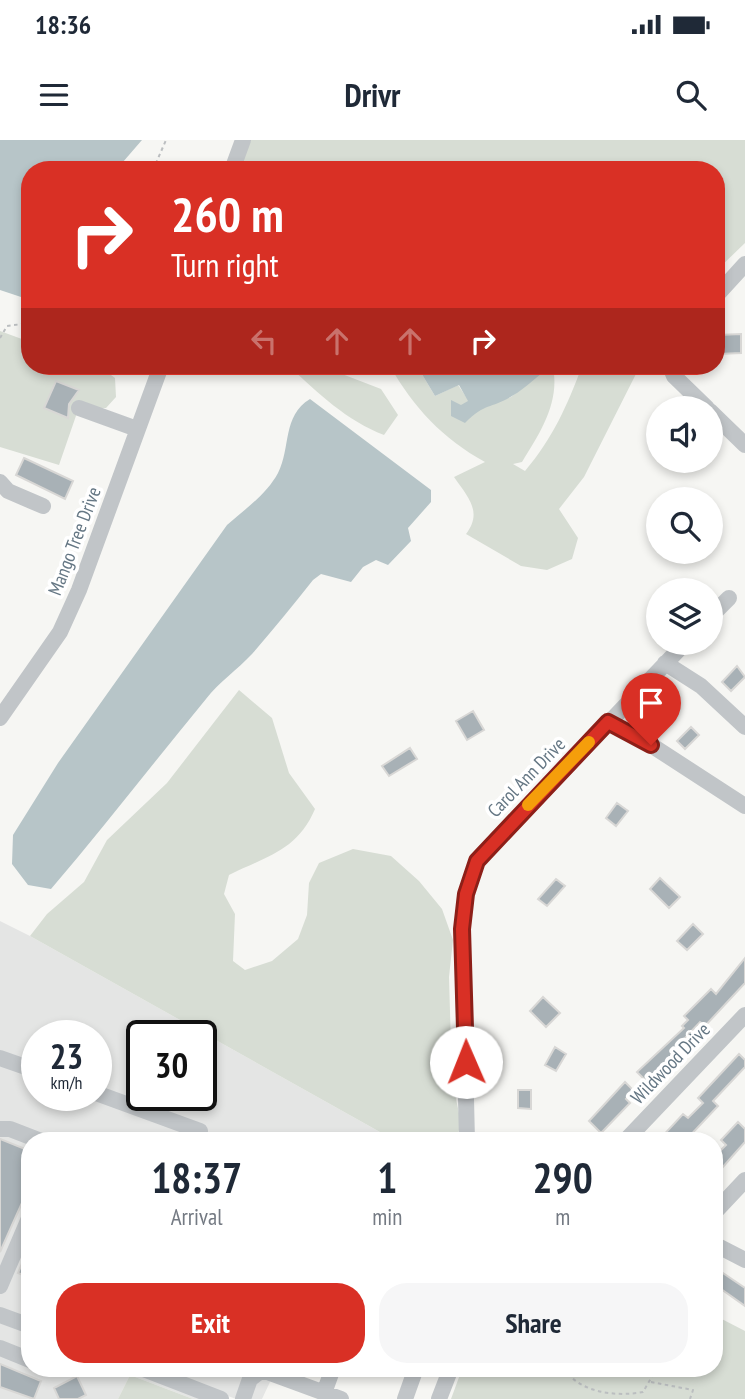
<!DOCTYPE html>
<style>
:root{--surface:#fff;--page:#f6f6f7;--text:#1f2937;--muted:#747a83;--accent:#d93025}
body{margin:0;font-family:"PT Sans Narrow",sans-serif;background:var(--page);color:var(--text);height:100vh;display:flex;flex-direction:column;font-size:26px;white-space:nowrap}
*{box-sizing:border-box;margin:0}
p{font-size:23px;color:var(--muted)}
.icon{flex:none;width:38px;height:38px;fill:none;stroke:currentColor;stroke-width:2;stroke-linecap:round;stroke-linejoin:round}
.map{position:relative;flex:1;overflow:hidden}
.side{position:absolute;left:21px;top:992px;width:702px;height:245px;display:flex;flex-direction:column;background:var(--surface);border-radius:28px;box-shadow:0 4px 10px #0003}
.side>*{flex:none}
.hud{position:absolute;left:21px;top:21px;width:704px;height:214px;border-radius:28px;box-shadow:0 4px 10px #0003;background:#d93025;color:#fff;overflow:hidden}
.fabs{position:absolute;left:646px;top:256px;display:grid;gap:14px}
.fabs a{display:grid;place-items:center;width:77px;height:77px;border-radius:50%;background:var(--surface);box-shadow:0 4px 10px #0003;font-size:35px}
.speed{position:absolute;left:21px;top:880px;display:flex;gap:14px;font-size:35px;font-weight:700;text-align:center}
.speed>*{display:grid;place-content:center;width:91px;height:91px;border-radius:50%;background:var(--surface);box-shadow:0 4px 10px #0003;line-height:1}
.speed small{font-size:18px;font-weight:400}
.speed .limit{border:4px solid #111;border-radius:10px;background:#fff;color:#111}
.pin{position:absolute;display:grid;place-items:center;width:60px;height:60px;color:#fff;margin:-72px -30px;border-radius:50% 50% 50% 0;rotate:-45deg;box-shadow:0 0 7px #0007}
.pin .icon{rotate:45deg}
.me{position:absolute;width:77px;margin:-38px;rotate:359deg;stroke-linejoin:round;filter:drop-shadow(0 0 5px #0008)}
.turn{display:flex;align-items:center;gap:24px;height:147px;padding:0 35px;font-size:32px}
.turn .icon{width:91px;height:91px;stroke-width:2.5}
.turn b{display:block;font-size:49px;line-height:60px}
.lanes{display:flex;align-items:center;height:66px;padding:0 35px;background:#0003;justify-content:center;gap:35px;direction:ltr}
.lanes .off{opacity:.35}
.eta{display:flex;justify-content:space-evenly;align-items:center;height:119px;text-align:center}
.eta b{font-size:42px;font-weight:600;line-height:49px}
.action{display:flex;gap:14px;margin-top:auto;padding:14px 35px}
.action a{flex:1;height:80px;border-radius:28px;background:var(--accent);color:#fff;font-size:28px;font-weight:600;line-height:80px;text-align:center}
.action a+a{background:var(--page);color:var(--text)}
.status{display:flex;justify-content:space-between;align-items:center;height:49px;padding:0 35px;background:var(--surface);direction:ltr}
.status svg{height:19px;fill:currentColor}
header{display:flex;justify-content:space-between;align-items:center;height:91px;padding:0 35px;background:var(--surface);font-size:32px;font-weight:600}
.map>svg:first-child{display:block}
</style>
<div class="status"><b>18:36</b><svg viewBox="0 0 49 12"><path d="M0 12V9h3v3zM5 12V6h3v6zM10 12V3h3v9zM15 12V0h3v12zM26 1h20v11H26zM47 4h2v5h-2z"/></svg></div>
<header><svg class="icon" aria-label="menu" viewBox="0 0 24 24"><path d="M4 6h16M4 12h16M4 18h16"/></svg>Drivr<svg class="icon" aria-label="search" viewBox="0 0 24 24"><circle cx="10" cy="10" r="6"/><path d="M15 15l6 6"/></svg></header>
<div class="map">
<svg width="745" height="1259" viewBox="0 0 745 1259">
<rect width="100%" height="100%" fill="#f6f6f3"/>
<path fill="#e4e5e4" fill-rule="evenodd" d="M0 781 30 796 396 1001H30V1180L0 1169ZM37 896H96V956H37ZM142 896H201V956H142Z
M0 1181 30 1192V1228L124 1229 204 1259H193L130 1235 118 1259H0Z
M157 1229H276L262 1259H236Z"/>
<path fill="#d7ddd4" d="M251 0H745V103L716 131V30H238Z
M0 191 30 202V226H99L115 238 116 257 106 268 78 270 59 325 0 307Z
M289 226H333L342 234 381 249 398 275 384 295C347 281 318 253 289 226Z
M390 226H417L435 256 458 245 469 261 451 275 511 257 541 233 553 227C560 263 540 293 522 322L513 324 525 331C553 298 567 266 582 226H640L584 337 559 369 578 398 572 419 547 430 521 426 466 394C483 372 468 357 454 337L485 322C443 299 413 267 390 226Z
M239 550 272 578 289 633 315 669C297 711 267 716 229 735L224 754 235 774 233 821 245 830 272 821 298 799 307 775 309 743 319 723 353 709 391 716 419 741 442 769 453 800 449 837 452 940 461 983 456 1001H396L30 796 47 774 84 742 107 700 167 643Z
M714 1175 745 1191V1259H451L462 1229 714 1228Z
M130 1235 193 1259H118Z"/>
<path fill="#b7c5c8" d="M0 0H142L116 30H30V160L0 150Z
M417 226H553V227C537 234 527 248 512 256 491 269 486 262 465 283L451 276V260L461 265 468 261 459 245 435 256Z
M310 259 431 350V362L408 388 411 401 388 425 376 420 363 427 351 442 321 434 313 440C293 465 273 490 252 514 237 530 219 542 206 559 154 622 104 687 51 749L28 745 12 724 13 695 58 623 227 385C245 369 266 355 278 333 291 308 282 276 310 259Z"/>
<path fill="#a8b1b6" stroke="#d8d7d5" stroke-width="2" d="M741 194V213L718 214V195Z
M56 241 79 250 69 264 68 278 44 268Z
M24 318 73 341 65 359 16 335Z
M737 526 745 537 731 551 722 542Z
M473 571 484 590 467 600 456 581Z
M691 587 699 595 685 609 677 601Z
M410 608 417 619 389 636 382 626Z
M617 663 628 671 616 686 606 678Z
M660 738 680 757 669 768 650 749Z
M556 739 565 746 547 766 538 759Z
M693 784 703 794 687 810 677 801Z
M745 818V843L705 886 700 882 684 899 688 903 647 942 637 932 684 888 682 886 688 880 684 876 711 849 716 854Z
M543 857 560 873 546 887 530 871Z
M141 901H142V942L128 937Z
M555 907 566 914 556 931 545 925Z
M739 914 745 920V927L713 961 718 966 685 1001H658L683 974 688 978 703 963 698 958Z
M625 942 633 950 626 959 630 963 601 993 589 981Z
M518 950H531V969L518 968Z
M738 982 745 989V1002L714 1037V1017L726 1005 721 1000Z
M0 999 30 1011V1045L0 1112Z
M30 1105V1138L18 1133Z
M714 1127 745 1148V1166L714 1144Z
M0 1224 41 1241 34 1259 0 1247Z
M77 1236 86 1255 78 1259H59L54 1248Z"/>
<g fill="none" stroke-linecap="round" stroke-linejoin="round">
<path stroke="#bbbec0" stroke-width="2" stroke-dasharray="3.5 3.5" stroke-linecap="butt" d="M153 30 166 0
M0 198 7 186 30 183
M564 1228C579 1253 616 1257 643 1252L657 1228
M651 1242 693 1250 690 1259"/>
<path stroke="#c1c5c8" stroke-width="16" d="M232 30 243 0
M716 156 745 124
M670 226 674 236 707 268
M79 268 137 289
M710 271 745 305
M0 342 8 351 43 366
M710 477 729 458
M665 523 701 546 745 587
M0 578 60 492 79 450 161 226
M608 582 651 605 745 666
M0 918 37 931
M96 953 200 991
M0 989H10L41 1001
M467 1001 462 789 466 754 477 721 686 502
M625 1001 745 875
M714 1073 745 1040
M714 1104 745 1120
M0 1146 30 1076
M0 1175 30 1186
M0 1208 30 1220
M141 1228 221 1259
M324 1253 333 1228
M243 1259 250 1239 262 1230 341 1259
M405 1259 416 1228
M439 1259 451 1228"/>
</g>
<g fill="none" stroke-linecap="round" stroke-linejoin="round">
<g stroke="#8d1f18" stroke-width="18">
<path id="route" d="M466 922 462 789 466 754 477 721 608 582 651 605"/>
</g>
<use href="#route" stroke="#d93025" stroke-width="12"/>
<path stroke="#f59e0b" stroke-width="12" d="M528 665 589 602"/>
</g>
<g text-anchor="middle" stroke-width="7" stroke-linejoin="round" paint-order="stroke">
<g font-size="19" fill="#657784" stroke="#fff">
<text transform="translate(74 401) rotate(-69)" y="7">Mango Tree Drive</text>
<text transform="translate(526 637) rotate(-46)" y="7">Carol Ann Drive</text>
<text transform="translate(670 923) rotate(-46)" y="7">Wildwood Drive</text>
</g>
</g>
</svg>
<div class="fabs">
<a><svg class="icon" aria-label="sound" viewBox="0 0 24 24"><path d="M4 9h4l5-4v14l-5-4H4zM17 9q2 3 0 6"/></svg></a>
<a><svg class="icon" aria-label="search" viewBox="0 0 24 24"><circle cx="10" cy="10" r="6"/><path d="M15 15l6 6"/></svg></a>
<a><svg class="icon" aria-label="layers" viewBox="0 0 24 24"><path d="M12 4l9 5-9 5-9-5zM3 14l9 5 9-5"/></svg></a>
</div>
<div class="speed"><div>23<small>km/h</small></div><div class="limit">30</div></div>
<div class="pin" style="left:651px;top:605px;background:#d93025"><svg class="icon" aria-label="arrive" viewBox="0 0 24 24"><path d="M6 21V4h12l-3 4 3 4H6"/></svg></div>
<svg class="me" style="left:466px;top:922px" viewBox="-20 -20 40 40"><circle r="19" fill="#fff"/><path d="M0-13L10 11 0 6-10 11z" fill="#d93025"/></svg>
<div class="hud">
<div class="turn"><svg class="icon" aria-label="right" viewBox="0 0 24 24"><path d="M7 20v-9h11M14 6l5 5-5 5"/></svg><div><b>260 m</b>Turn right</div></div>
<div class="lanes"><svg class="icon off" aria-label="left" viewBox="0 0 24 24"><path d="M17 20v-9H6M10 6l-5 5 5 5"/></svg><svg class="icon off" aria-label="ahead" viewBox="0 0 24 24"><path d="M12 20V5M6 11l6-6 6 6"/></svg><svg class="icon off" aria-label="ahead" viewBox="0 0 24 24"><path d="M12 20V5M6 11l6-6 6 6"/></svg><svg class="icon" aria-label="right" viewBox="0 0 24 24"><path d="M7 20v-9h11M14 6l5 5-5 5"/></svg></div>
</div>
<section class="side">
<div class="eta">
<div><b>18:37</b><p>Arrival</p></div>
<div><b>1</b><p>min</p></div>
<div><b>290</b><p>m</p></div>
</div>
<div class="action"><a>Exit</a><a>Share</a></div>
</section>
</div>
